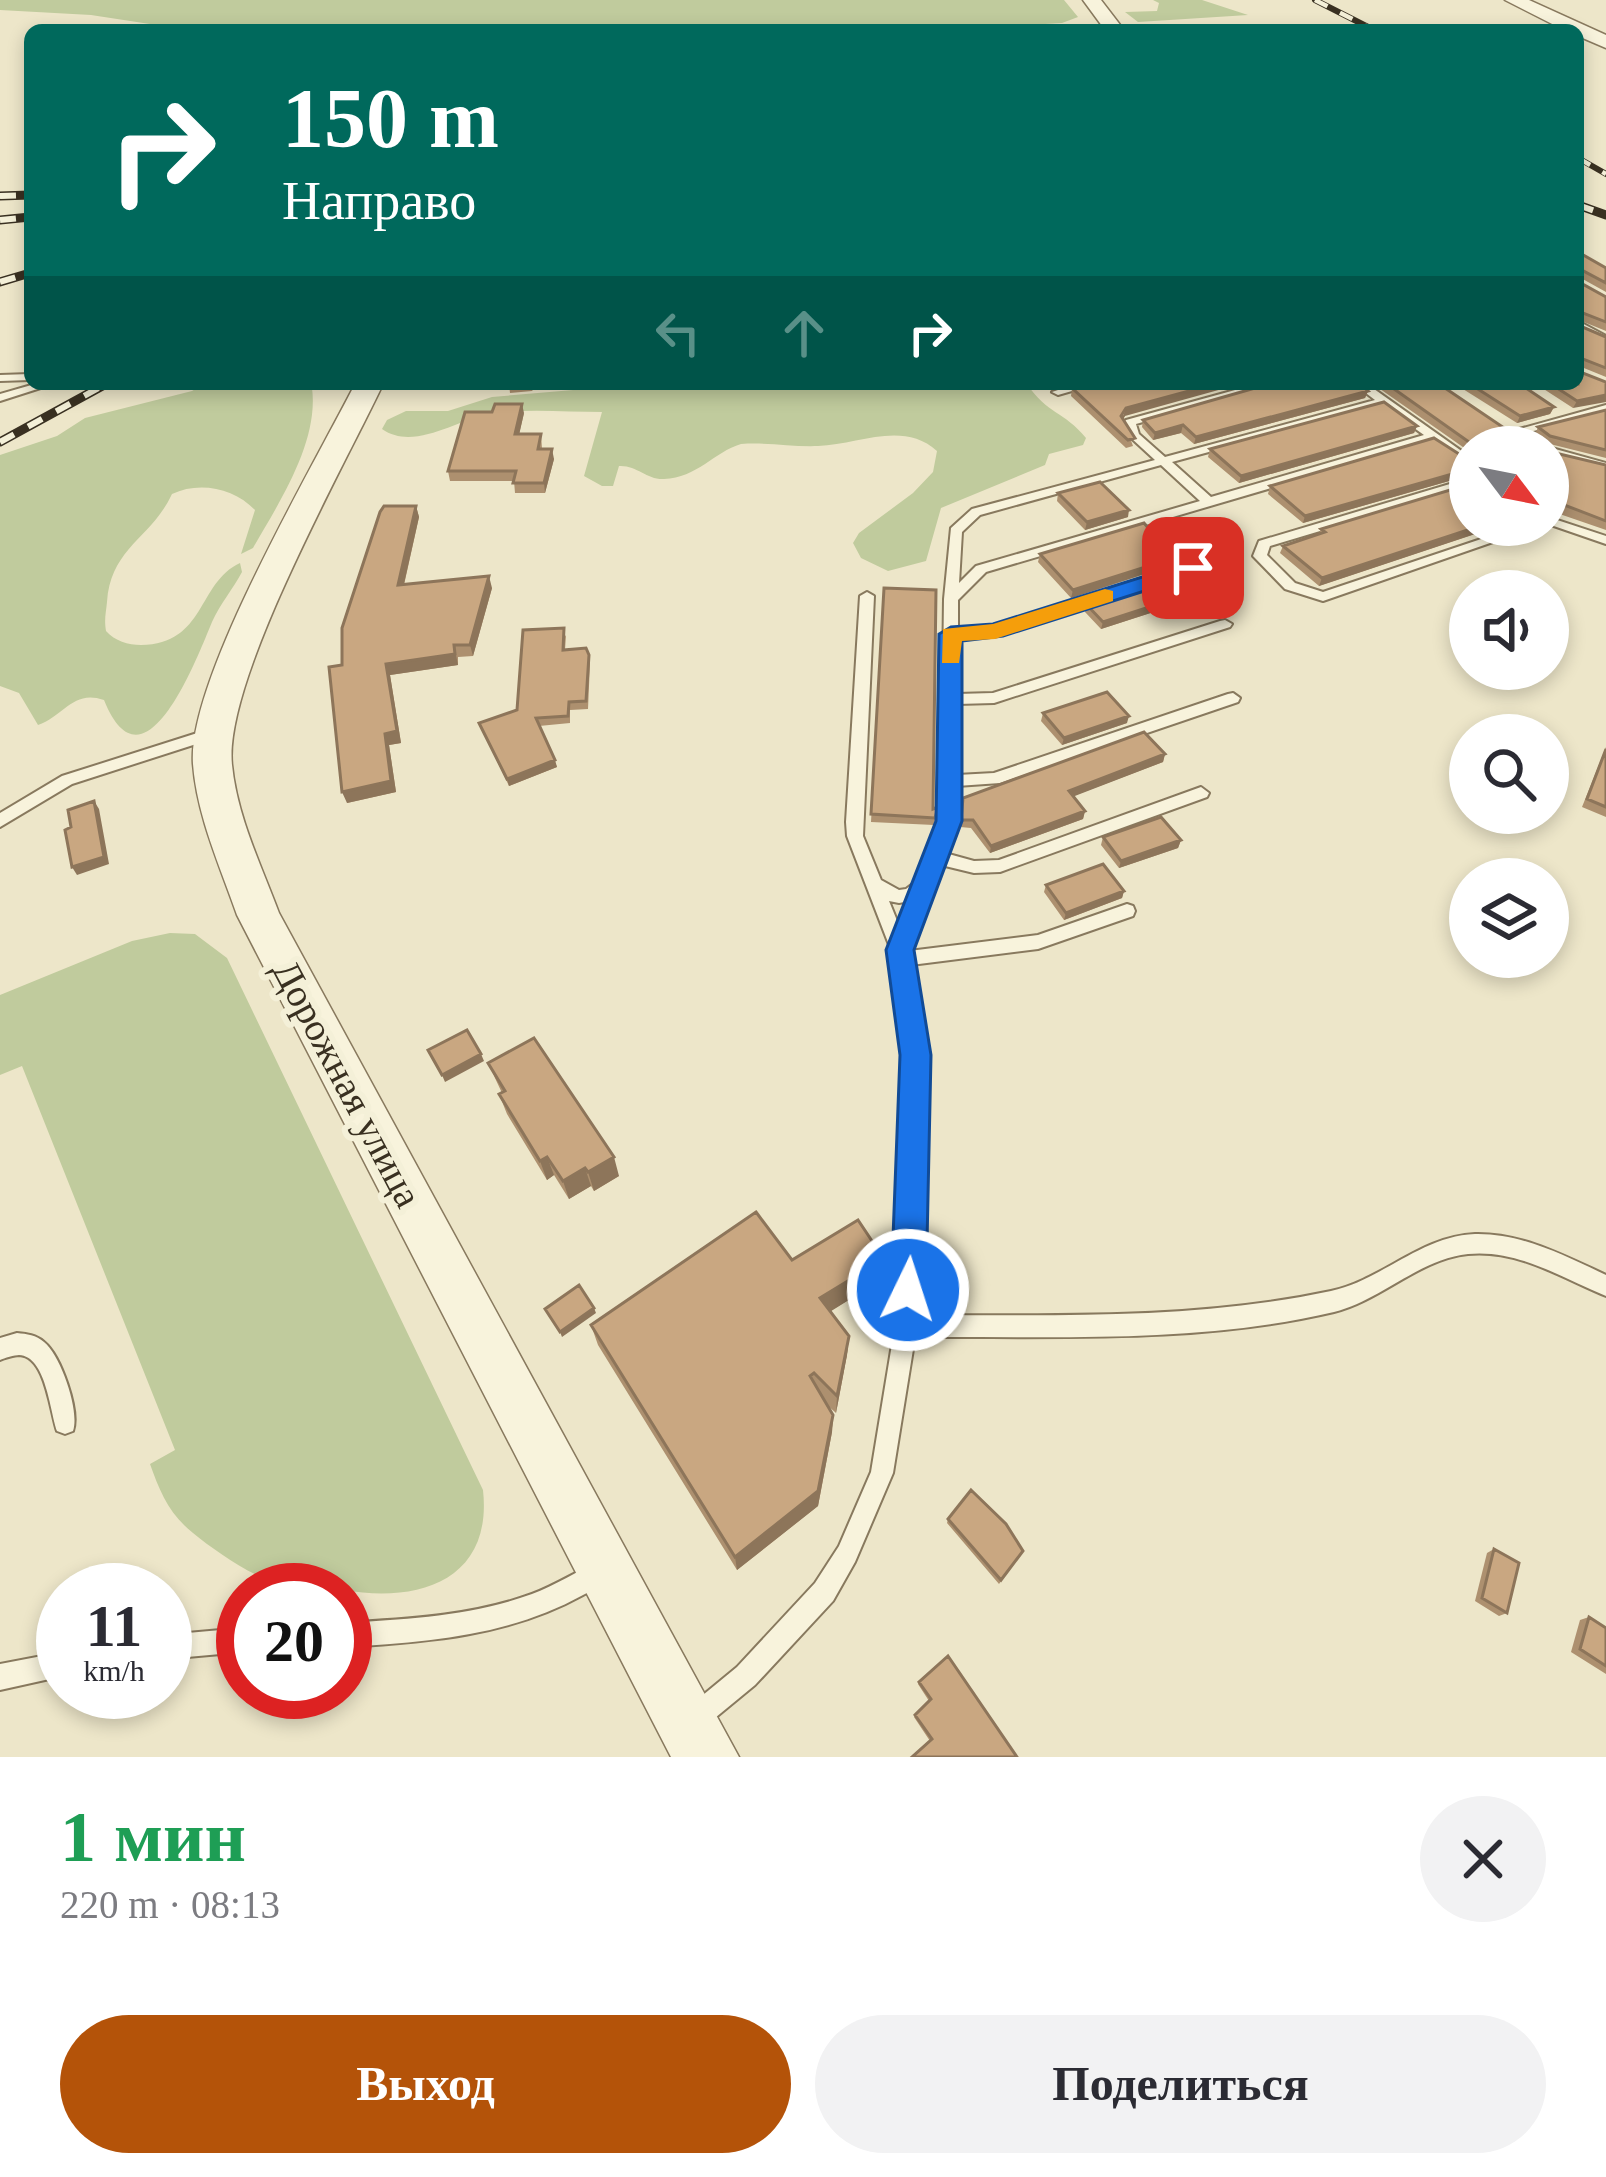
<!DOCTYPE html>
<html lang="ru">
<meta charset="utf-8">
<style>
:root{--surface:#fff;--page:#f2f2f3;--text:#2b2b33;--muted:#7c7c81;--accent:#b45309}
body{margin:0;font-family:"Times New Roman",serif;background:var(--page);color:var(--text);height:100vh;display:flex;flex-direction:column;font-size:45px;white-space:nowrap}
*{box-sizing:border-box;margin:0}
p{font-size:39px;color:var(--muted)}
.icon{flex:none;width:66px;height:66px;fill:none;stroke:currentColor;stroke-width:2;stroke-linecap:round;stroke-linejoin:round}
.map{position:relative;height:1757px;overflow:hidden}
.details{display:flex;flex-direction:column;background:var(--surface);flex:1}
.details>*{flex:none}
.hud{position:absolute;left:24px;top:24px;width:1560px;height:366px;border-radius:18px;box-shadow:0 6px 18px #0003;background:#00695c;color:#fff;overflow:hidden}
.needle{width:78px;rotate:122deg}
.buttons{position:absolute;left:1449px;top:426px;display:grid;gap:24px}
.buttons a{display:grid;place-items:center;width:120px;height:120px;border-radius:50%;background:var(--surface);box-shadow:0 6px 18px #0003;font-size:60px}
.speed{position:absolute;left:36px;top:1563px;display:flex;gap:24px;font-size:60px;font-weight:700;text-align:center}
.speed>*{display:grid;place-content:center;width:156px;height:156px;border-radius:50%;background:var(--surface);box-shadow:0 6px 18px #0003;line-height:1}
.speed small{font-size:30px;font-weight:400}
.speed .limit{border:18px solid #d22;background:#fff;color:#111}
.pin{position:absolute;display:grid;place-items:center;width:102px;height:102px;color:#fff;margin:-51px;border-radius:24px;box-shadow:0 6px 18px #0006}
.me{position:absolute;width:132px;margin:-66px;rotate:4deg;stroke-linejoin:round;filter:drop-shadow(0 0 9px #0008)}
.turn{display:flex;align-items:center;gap:42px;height:252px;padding:0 60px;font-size:54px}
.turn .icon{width:156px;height:156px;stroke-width:2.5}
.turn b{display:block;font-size:84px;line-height:102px}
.lanes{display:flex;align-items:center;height:114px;padding:0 60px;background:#0003;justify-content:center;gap:60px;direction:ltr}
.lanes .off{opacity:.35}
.round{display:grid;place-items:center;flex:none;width:126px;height:126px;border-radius:63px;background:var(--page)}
.headline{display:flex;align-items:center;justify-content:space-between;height:204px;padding:0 60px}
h1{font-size:72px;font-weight:600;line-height:90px;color:#1e9e55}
.action{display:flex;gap:24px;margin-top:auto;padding:24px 60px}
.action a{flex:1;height:138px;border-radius:72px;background:var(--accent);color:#fff;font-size:48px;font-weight:600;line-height:138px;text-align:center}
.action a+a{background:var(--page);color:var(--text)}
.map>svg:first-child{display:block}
</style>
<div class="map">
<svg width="1606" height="1757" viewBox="0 0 1606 1757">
<rect width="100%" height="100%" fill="#ede6c9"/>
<path fill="#c0cb9d" d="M0 0H1064L1078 17 1062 23 946 30H189L91 15 0 10Z
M1153 0H1202L1248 15 1138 22 1125 12 1157 11 1159 3Z
M203 384H305L312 388C319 442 280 501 253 548L241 554 255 510C234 488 199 481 172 494 151 539 111 547 107 602 106 613 104 619 106 631 115 641 128 645 141 645 206 644 197 583 240 563L242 572C233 589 220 604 212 622 197 658 144 799 104 700 73 689 64 716 38 725L19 693 0 686V455L57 436 85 418 192 391Z
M593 384H1027C1047 414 1064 411 1086 438L1083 445 1049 454 1045 465 941 508 926 561 888 571 861 558 853 543 859 533 913 493 933 472 937 451C903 420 857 445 818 446 792 447 767 442 741 444 714 452 697 478 664 479 647 480 637 465 619 466L613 486H602L584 476 602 412C565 412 524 408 488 414 455 421 413 451 382 429L387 420 406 411H448L492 397 585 389Z
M170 933 195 934 227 958 483 1490C493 1582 416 1603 344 1590 329 1587 313 1593 298 1590 263 1584 220 1555 193 1533 169 1514 160 1492 150 1464L175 1450 22 1066 0 1075V995L132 941Z"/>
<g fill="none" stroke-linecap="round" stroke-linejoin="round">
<g stroke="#88795e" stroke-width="4">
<path id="service" d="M1578 321 1606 336V344L1578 329Z
M30 374V380L0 381V375Z
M35 384H53L0 401V394Z
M1076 384H1096L1058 395 1052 392Z
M1257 384H1276L1136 424 1139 434 1165 457 1375 400 1354 384H1367L1470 457V467L1431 441 986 572 958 600V629L994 627 1188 565 1193 564 1200 568 1198 571 1000 634 958 638 957 694 993 693 1220 621 1225 620 1232 624 1230 627 994 703 957 704V775L994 773 1228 694 1233 693 1240 698 1238 702 1000 783 957 786V821L945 853 974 861 999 860 1201 787 1209 793 1207 797 1000 872 974 873 941 865 909 951 1038 935 1127 904 1133 906 1135 911 1133 916 1038 949 911 965 925 1055 926 1166 917 1315C1055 1315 1195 1320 1331 1291 1382 1280 1421 1236 1475 1234 1522 1233 1565 1256 1606 1275V1296C1562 1278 1518 1249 1468 1254 1419 1259 1382 1300 1334 1312 1198 1344 1054 1336 915 1337L893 1473 855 1562 833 1601 755 1685 704 1727 695 1731 686 1727 682 1718 686 1709 737 1667 815 1583 839 1546 871 1472 895 1326 906 1166 907 1055 891 950 847 836 846 822 860 596 867 592 874 596 863 836 881 880 899 890 906 889 919 879 941 821 944 599 951 528 972 509 1155 460 1130 437 1124 422 1126 420ZM1382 405 1424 435 1211 497 1172 462ZM1161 465 1200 501 976 566 959 583 962 532 980 515ZM889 901 899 903 910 901 900 928Z
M1606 405V412L1511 437 1505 433Z
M1548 447 1606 463V471L1548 455Z
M1470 478V486L1270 546 1267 555 1295 583 1323 592 1523 525H1542L1323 601 1285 589 1253 556 1259 541Z
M1548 517 1606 536V544L1548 524Z
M213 728 218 729 220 733 218 737 72 784 0 827V813L62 776Z
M17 1333C27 1334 36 1335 44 1342 61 1356 80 1411 73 1431L65 1434 57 1431C50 1411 46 1356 19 1355 15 1355 4 1358 0 1360V1338Z
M600 1561 608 1565 612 1573C606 1585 595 1589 583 1595 509 1636 428 1642 345 1647V1623C408 1619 472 1616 532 1594 556 1585 577 1571 600 1561Z
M243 1628V1652L165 1659V1635Z
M63 1652V1676L0 1690V1664Z"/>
</g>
<g stroke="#88795e" stroke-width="3">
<path id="tertiary" d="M1083 0H1101L1124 30H1105Z
M1505 0H1529L1606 35V48L1578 36V30H1564Z
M355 384H383C344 467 223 681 232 765 237 816 261 865 279 913L739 1757H671L237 915C220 866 197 816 193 764 187 680 313 467 355 384Z"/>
</g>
<use href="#service" fill="#f8f3dc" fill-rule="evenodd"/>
<use href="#tertiary" fill="#f8f3dc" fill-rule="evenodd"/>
<g stroke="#393021" stroke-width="6">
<path id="rail-far1" d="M1315 0 1374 30
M1578 158 1606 174
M0 196 30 195"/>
</g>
<g stroke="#393021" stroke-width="9">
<path id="rail" d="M0 196 30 195
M1578 205 1606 215
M0 220 30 217
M0 282 30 273
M0 442 106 384"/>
</g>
<use href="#rail-far1" stroke="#f4f0d8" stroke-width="4.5" stroke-dasharray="14" stroke-linecap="butt"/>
<use href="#rail" stroke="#f4f0d8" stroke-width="6" stroke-dasharray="16" stroke-linecap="butt"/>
</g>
<path fill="#ad906f" d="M1578 252 1606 268V292L1579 277V282L1606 297V331L1579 320 1580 326 1606 337V377L1579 366 1580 372 1606 382 1573 408 1536 384H1578Z
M509 384H538L532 391 510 393Z
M1373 384H1439L1510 432 1547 444 1551 452 1606 465V530L1548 510V447H1470V452Z
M1455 384H1520L1554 407 1550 414 1517 423Z
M1072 388 1125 416 1123 419 1133 446 1126 448 1071 396Z
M1368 391 1365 398 1194 444 1181 433 1153 440 1142 427 1143 420Z
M1606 410V458L1546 443 1535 435 1538 427Z
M524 413 519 434H541L542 449 554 459 545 493H515L514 481H450L448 471Z
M1417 426 1414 433 1239 483 1208 457 1210 449Z
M1470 461V475L1303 523 1268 494 1270 486Z
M1058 493 1128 517 1085 530 1057 501Z
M416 506 419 517 404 585 492 588 473 656 458 657V665L390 675 401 743 389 745 396 792 347 803 342 665Z
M1502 525 1319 586 1280 553 1283 546 1319 534 1321 529Z
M1040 554 1174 558 1172 565 1071 598 1038 562Z
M884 588 933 809 938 807 934 825 871 822Z
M1205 589 1203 596 1101 629 1085 612 1086 604Z
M566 635 565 650 589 655 590 663 588 709 570 710V723L539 726 557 767 509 786 479 723 517 710Z
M1043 713 1127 723 1062 745 1041 721Z
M1606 747V817L1582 807Z
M1165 754 1163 762 1073 796 1085 811 1083 819 990 853 971 828 960 827 963 798Z
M1103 837 1181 840 1178 848 1119 868 1101 845Z
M1046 885 1124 891 1122 898 1064 920 1044 892Z
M488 1063 619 1176 594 1191 591 1186 569 1199 554 1175 547 1180 507 1114 499 1094 502 1093Z
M884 1259 881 1280 830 1311 849 1336 847 1355 836 1413 827 1405 833 1415 832 1432 818 1506 737 1570 598 1345 591 1325 792 1260Z
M948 1519 1023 1551 999 1584 947 1523Z
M1494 1549 1507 1613 1499 1616 1475 1601 1487 1553Z
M1589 1617 1606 1628V1674L1571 1652 1580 1620Z
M919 1682 1017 1757 930 1741 914 1717 929 1701 918 1684Z"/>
<path fill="#8d755a" d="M1215 384H1240L1125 416 1120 424 1126 408Z
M1368 391 1365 398 1194 444 1196 437Z
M1606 395V402L1573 408 1577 401Z
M522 404 524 413 517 444 515 434Z
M1554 407 1550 414 1517 423 1520 416Z
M1183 425 1181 433 1153 440 1155 433Z
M1417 426 1414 433 1239 483 1241 476Z
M552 449 554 459 545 493 544 483Z
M1470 469V475L1303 523 1305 516Z
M416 506 419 517 401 597 398 585Z
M1129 510 1128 517 1085 530 1087 522Z
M1483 525H1502L1319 586 1322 578Z
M1174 558 1172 565 1071 598 1073 590Z
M489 576 492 588 473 656 470 645Z
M1205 589 1203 596 1101 629 1103 622Z
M454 645 458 665 390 675 401 743 389 745 396 792 347 803 342 792 385 734 386 664Z
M1129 716 1127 723 1062 745 1064 738Z
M1165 754 1163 762 1067 799 1069 791Z
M555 760 557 767 509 786 507 779Z
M94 801 99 809 109 864 77 875 72 867Z
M1085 811 1083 819 990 853 991 846Z
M1181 840 1178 848 1119 868 1121 861Z
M1124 891 1122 898 1064 920 1066 913Z
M481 1054 484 1061 445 1082 442 1075Z
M547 1157 554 1175 547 1180 540 1161Z
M614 1157 619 1176 594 1191 588 1172Z
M585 1168 591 1186 569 1199 563 1181Z
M884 1259 881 1280 820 1318V1298Z
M594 1308 596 1313 562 1337 560 1332Z
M849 1336 847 1355 836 1413 837 1396Z
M833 1415 832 1432 818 1506 737 1570 735 1557Z"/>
<path fill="#c9a781" stroke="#8d755a" stroke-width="3" d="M1578 252 1606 268V283L1578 268Z
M1578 268 1579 282 1606 297V322L1578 311 1580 326 1606 337V368L1578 357 1580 372 1606 382V395L1577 401 1551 384H1578Z
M1088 384H1215L1126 408 1121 416 1135 438 1128 440 1072 388Z
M1269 384H1360L1368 391 1196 437 1183 425 1155 433 1143 420Z
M1387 384H1439L1510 432 1547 444 1551 452 1606 465V521L1554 501 1548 503V447H1476Z
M1470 384H1520L1554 407 1520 416Z
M1384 402 1417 426 1241 476 1210 449Z
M495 404H522L515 434H541L538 449H552L544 483H513L516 471H448L465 412H492Z
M1606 410V450L1550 436 1538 427Z
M1434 438 1470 461V469L1305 516 1270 486Z
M1100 482 1129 510 1087 522 1058 493Z
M1470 484V525H1483L1322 578 1283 546 1325 532 1321 529Z
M384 506H416L398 585 489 576 470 645H454L455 654 386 664 397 731 385 734 391 781 342 792 329 667 342 665V628L380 512Z
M1144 523 1174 558 1073 590 1040 554Z
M1188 572 1205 589 1103 622 1086 604Z
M884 588 936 590 933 809 938 807 935 818 871 814Z
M564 628 563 650 586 648 589 655 586 701 569 702 568 716 536 718 555 760 507 779 479 723 517 710 523 630Z
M1107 692 1129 716 1064 738 1043 713Z
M1144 732 1165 754 1069 791 1085 811 991 846 973 820H961L963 798Z
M1606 749V807L1587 799Z
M94 801 104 857 72 867 65 830 71 827 68 810Z
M1161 817 1181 840 1121 861 1103 837Z
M1103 864 1124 891 1066 913 1046 885Z
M467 1030 481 1054 442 1075 428 1050Z
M534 1038 614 1157 588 1172 585 1168 563 1181 547 1157 540 1161 499 1094 505 1091 488 1063Z
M756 1212 792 1260 858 1220 884 1259 820 1298 849 1336 837 1396 814 1373 810 1376 833 1415 818 1491 735 1557 591 1325Z
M579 1285 594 1308 560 1332 545 1309Z
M971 1490 1006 1524 1023 1551 1001 1580 948 1519Z
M1494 1549 1519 1563 1507 1613 1482 1598Z
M1589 1617 1606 1628V1666L1580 1649Z
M948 1656 1017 1757H912L932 1739 915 1715 931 1699 919 1682Z"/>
<path fill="#1a73e8" stroke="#114b97" stroke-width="3" d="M1193 561 1204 568 1201 573 1003 636 962 641V821L914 950 931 1055 926 1290 921 1302 908 1307 896 1302 891 1290 900 1055 886 950 936 821 939 634 951 627 993 624Z"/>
<path fill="#f59e0b" d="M1105 589 1113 591V601L995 639 962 641 959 663H942L943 629 993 624Z"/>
<g text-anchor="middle" stroke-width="12" stroke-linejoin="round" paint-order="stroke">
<g font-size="39" fill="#393021" stroke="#f4f0d8">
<text transform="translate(348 1083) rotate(62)" y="14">Дорожная улица</text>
</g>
</g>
</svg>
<div class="buttons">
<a><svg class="needle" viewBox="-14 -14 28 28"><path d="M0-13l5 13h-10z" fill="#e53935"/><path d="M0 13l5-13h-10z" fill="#7c7c81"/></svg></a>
<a><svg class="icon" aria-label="sound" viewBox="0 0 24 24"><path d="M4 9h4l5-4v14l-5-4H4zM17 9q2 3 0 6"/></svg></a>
<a><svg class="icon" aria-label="search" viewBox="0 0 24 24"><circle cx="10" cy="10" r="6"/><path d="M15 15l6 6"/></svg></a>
<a><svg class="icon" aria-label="layers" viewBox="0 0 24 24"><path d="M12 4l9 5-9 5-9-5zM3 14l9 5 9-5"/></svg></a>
</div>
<div class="speed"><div>11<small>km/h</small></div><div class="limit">20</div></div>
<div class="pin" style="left:1193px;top:568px;background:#d93025"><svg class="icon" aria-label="arrive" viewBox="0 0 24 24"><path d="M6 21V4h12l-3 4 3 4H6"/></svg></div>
<svg class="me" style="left:908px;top:1290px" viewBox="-20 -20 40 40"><circle r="17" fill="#1a73e8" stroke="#fff" stroke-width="3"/><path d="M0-11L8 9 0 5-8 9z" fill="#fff"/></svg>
<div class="hud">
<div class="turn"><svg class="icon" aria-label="right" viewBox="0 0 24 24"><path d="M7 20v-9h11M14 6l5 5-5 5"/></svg><div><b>150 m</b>Направо</div></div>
<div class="lanes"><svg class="icon off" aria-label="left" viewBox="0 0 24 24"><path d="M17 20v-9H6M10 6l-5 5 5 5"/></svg><svg class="icon off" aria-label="ahead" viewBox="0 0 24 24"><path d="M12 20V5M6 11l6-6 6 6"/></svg><svg class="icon" aria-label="right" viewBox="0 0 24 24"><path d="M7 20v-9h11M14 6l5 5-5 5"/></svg></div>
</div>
</div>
<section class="details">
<div class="headline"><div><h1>1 мин</h1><p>220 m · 08:13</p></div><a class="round"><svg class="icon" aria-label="close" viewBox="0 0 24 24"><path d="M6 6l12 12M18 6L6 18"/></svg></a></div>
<div class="action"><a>Выход</a><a>Поделиться</a></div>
</section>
